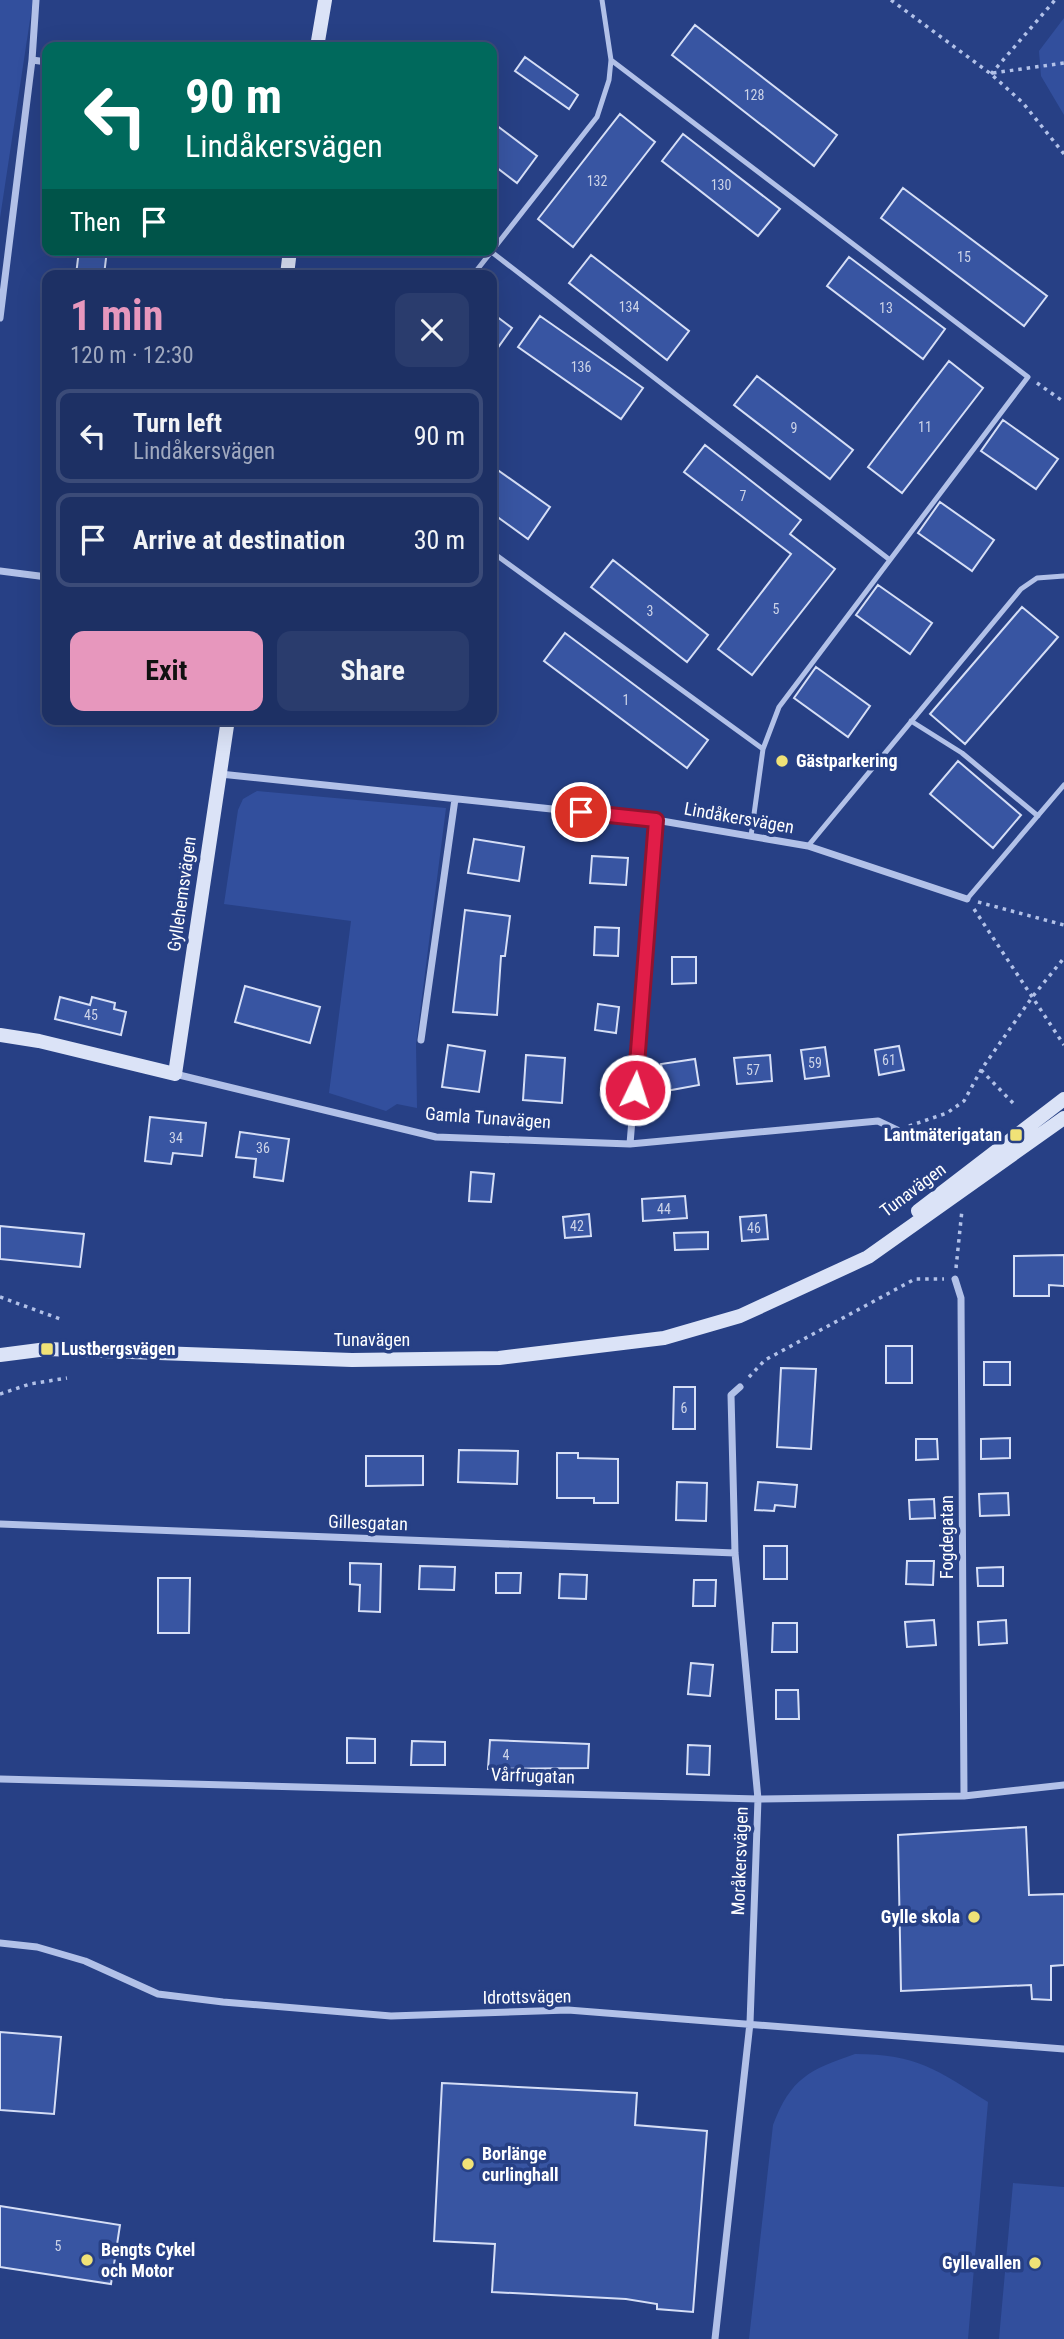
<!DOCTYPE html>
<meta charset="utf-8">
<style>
:root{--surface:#1d3064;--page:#2a3c6d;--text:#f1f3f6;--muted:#a0a9bf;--line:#3b4b78;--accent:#e797bd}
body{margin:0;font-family:"Roboto Condensed",sans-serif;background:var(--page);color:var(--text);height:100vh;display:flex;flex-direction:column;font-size:26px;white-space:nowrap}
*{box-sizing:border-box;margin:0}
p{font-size:23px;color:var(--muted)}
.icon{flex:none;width:38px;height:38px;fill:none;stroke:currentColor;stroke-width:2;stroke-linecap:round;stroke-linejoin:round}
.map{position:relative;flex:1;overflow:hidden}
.side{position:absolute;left:42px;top:270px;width:455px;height:455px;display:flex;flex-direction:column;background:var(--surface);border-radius:14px;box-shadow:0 7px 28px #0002,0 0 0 2px var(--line)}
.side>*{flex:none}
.banner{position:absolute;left:42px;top:42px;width:455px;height:214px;border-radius:14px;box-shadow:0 7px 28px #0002,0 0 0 2px var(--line);background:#00695c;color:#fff;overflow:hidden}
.pin{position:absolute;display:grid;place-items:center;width:60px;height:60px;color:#fff;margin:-30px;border:4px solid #fff;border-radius:50%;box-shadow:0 2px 7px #0007}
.me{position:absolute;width:77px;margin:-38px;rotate:4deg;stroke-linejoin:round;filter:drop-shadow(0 0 5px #0008)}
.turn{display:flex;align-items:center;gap:24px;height:147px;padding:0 28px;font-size:32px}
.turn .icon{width:91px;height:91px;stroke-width:2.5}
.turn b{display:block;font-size:49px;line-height:60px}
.then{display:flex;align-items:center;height:66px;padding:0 28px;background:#0003;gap:14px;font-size:26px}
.round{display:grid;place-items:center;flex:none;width:74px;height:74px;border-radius:14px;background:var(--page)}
.overview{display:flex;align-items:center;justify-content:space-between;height:119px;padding:0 28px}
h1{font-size:42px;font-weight:700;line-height:52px;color:var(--accent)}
.primary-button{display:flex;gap:14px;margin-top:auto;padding:14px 28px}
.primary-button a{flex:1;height:80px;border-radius:14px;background:var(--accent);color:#111;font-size:28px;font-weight:700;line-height:80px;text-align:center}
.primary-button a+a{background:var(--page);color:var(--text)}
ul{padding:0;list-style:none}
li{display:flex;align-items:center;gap:21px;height:94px;margin:0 14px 10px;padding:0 14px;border:4px solid var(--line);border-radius:14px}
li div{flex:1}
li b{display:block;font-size:26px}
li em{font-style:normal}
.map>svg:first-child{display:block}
</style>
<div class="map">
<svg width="1064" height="2339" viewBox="0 0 1064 2339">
<rect width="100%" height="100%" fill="#274085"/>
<path fill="#324f9d" d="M0 0H33L0 218Z
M1064 18V115L1041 76 1039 51Z
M257 791 446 808 416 1044 417 1108 397 1104 386 1111 329 1093 351 921 224 904 238 810 243 799Z
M855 2054C917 2054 937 2070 988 2102L968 2339H749L773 2125C791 2078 809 2070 855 2054Z
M1013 2183 1064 2187V2339H999Z"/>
<path fill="#3855a2" stroke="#d5def6" stroke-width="2" d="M695 25 837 135 814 166 672 55Z
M525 57 578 95 569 109 515 71Z
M620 114 655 142 573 247 538 219Z
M492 122 537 156 517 183 492 164Z
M683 134 780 209 758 236 662 161Z
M903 188 1047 296 1024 326 881 218Z
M79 250H107L104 275H76Z
M591 255 689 331 667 360 569 283Z
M849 257 945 329 923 359 827 286Z
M492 313 512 328 492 356Z
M540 316 643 388 621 419 518 347Z
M949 361 983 388 902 493 868 467Z
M757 376 853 450 830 479 734 405Z
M1003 420 1058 459 1036 489 981 451Z
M705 445 801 520 790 534 835 569 752 675 718 649 791 554 684 472Z
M492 466 550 507 528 539 492 513Z
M940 502 994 540 972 571 918 533Z
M613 560 708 635 687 662 591 587Z
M878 585 932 623 910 654 856 615Z
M1022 607 1058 637 965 744 930 714Z
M565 633 708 740 687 768 544 661Z
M816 667 870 706 848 737 794 698Z
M958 761 1021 815 993 848 930 794Z
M474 839 524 847 519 881 468 873Z
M592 856 628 858 626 885 590 883Z
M465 910 510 916 505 956H501L497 1015 453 1012Z
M595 927 619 928 618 956 594 955Z
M672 957H696V983L672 984Z
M245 986 320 1007 310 1043 235 1022Z
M60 997 90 1005 92 997 115 1003 114 1009 126 1012 121 1035 55 1019Z
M598 1004 619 1007 616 1033 595 1030Z
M448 1045 485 1051 479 1092 442 1087Z
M899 1046 904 1070 879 1075 875 1050Z
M825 1047 829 1076 805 1079 801 1050Z
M526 1055 565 1058 562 1103 523 1100Z
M770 1055 772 1081 737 1084 734 1058Z
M695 1059 699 1085 666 1091 661 1064Z
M150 1117 206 1123 202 1156 173 1153 171 1164 145 1161Z
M240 1132 289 1139 283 1181 254 1177 256 1159 236 1157Z
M471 1172 494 1174 491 1202 469 1201Z
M685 1196 687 1218 643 1221 642 1199Z
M589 1214 591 1236 565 1238 563 1217Z
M766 1215 768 1239 742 1241 740 1217Z
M0 1226 84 1234 80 1267 0 1259Z
M708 1232V1249L675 1250 674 1233Z
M1064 1255V1286L1049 1285V1296H1014V1256Z
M886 1346H912V1383H886Z
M984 1362H1010V1385H984Z
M781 1368 816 1369 811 1449 777 1447Z
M674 1387H695V1429H673Z
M1010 1438V1458L981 1459V1439Z
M916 1439H937L938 1459 916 1460Z
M459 1450 518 1451 517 1484 458 1482Z
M557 1453H578V1458L618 1459V1503H594V1498H557Z
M366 1456H423V1485L366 1486Z
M677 1482 707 1483 706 1521 676 1520Z
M758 1482 797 1485 795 1507 775 1505 774 1511 755 1510Z
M1008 1493 1009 1515 980 1516 979 1494Z
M934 1499 935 1518 910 1519 909 1500Z
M764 1546H787V1579H764Z
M907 1561H934L933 1585 906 1584Z
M350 1563 381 1564 380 1612 359 1611 360 1585 350 1584Z
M420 1566 455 1567 454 1590 419 1589Z
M1003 1567V1586H978L977 1568Z
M496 1573H521L520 1593H496Z
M560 1574 587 1575 586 1599 559 1598Z
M158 1578H190L189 1633H158Z
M694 1580H716L715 1606H693Z
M934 1620 936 1645 907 1647 905 1622Z
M1006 1620 1007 1643 979 1645 978 1622Z
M773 1623H797V1652H772Z
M691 1663 713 1665 710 1696 688 1694Z
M776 1690H798L799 1719H776Z
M347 1738 375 1739V1763H347Z
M490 1740 589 1744 588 1768 488 1769Z
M412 1741 445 1742V1765H411Z
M688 1745 710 1746 709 1775 687 1774Z
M1026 1827 1029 1895 1064 1894V1965L1051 1966V2000L1032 1999 1031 1985 901 1991 898 1835Z
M0 2032 61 2037 54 2114 0 2110Z
M442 2083 637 2093 635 2125 707 2131 693 2312 657 2309V2304L626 2299 492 2292 495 2244 434 2241Z
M0 2206 120 2225 111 2284 0 2267Z"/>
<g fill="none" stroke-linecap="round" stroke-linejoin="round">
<path stroke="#b2c1e8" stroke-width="3.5" stroke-dasharray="3.5 5" stroke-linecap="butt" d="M891 0 991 74 1023 103 1064 154
M993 73 1064 63
M991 74 1055 0
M1037 383 1064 402
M978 902 1064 925
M974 909 1064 1045
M981 1070 1013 1103
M909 1126 947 1113 964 1101 981 1070 1033 996 1064 958
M956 1268 962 1210
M0 1297 63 1320
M749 1377 765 1360 915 1279H944
M0 1394 30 1384 67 1378"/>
<path stroke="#b2c1e8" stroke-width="5" d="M611 60 1028 377 779 707 763 749 751 836
M489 250 890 560
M473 275 597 117 609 80 611 60 602 0
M492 552 763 749
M911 721 962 753 1038 816
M808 846 1021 589 1037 578 1064 576
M967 899 1064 785"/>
<path stroke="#b2c1e8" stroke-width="7" d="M32 60 47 62
M0 318 32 60 36 0
M0 571 47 577
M220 774 656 820 808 846 967 899
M421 1040 455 799
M175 1074 436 1137 630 1144 878 1121 897 1130
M630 1144 656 820
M955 1279 961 1298 964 1796
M0 1524 735 1553
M0 1779 758 1799 964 1796 1064 1785
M0 1943 37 1947 85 1961 158 1994 223 2002 391 2016 568 2010 1064 2049
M715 2339 750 2023 758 1799 735 1553 731 1395 740 1387"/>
<path stroke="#dbe3f7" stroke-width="14" d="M317 47 325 0
M287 275 290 250
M0 1035 39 1041 175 1074 228 719
M918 1211 1064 1099
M0 1355 47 1349 352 1360 499 1358 664 1338 740 1316 868 1257 1064 1118"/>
</g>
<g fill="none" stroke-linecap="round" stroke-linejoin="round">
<g stroke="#92132f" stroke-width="18">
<path id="route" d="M581 812 656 820 635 1090"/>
</g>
<use href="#route" stroke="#e11d48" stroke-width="12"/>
</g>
<g fill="#f0e277" stroke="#274085" stroke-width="2.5">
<circle cx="782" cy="761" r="7"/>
<rect x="1009" y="1128" width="14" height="14" rx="3.5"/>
<rect x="40" y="1342" width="14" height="14" rx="3.5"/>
<circle cx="974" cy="1917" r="7"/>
<circle cx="468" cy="2164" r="7"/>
<circle cx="87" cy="2260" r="7"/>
<circle cx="1035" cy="2263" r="7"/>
</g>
<g text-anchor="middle" stroke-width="7" stroke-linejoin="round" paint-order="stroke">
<g font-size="14" fill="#cdd4e8">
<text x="754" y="100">128</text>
<text x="597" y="186">132</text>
<text x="721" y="190">130</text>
<text x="964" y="262">15</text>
<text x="629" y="312">134</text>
<text x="886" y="313">13</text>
<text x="581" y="372">136</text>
<text x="925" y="432">11</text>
<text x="794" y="433">9</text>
<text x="743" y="501">7</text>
<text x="776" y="614">5</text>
<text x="650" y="616">3</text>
<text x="626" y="705">1</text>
<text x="91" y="1020">45</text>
<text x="889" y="1065">61</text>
<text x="815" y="1068">59</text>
<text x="753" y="1075">57</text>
<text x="176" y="1143">34</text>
<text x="263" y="1153">36</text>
<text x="664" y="1214">44</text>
<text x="577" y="1231">42</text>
<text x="754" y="1233">46</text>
<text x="684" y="1413">6</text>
<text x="506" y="1760">4</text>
<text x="58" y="2251">5</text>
</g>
<g font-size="18" font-weight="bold" fill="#fff" stroke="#274085" text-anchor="start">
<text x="796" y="767">Gästparkering</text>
<text x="1002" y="1141" text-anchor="end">Lantmäterigatan</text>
<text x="61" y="1355">Lustbergsvägen</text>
<text x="960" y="1923" text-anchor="end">Gylle skola</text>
<text x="482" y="2160">Borlänge<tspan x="482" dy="21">curlinghall</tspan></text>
<text x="101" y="2256">Bengts Cykel<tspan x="101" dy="21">och Motor</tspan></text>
<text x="1021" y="2269" text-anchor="end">Gyllevallen</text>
</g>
<g font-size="18" fill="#fff" stroke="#274085">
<text transform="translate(739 818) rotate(10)" y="6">Lindåkersvägen</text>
<text transform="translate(182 894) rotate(-82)" y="6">Gyllehemsvägen</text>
<text transform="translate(488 1118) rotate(4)" y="6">Gamla Tunavägen</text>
<text transform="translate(913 1190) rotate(-37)" y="6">Tunavägen</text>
<text x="372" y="1346">Tunavägen</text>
<text transform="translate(368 1523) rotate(2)" y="6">Gillesgatan</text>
<text transform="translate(947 1537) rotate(-90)" y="6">Fogdegatan</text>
<text transform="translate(533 1776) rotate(2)" y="6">Vårfrugatan</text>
<text transform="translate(740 1861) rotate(-88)" y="6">Moråkersvägen</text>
<text transform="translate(527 1997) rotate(-1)" y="6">Idrottsvägen</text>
</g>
</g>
</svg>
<div class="pin" style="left:581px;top:812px;background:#d93025"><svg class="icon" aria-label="arrive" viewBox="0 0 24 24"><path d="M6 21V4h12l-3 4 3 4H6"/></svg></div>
<svg class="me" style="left:635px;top:1090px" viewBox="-20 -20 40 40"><circle r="17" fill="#e11d48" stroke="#fff" stroke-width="3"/><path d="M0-11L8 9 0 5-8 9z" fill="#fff"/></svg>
<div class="banner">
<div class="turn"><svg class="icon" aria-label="left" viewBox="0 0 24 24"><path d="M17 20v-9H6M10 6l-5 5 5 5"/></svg><div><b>90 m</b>Lindåkersvägen</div></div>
<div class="then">Then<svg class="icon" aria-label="arrive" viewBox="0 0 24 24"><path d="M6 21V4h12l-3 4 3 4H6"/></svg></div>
</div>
<section class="side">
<div class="overview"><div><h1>1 min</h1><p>120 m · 12:30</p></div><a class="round"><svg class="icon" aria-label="close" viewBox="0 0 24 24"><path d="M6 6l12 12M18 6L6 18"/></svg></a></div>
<ul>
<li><svg class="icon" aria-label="left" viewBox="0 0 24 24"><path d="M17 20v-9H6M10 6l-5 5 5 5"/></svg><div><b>Turn left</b><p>Lindåkersvägen</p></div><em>90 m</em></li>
<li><svg class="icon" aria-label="arrive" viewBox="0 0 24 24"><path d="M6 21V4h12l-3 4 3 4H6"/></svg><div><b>Arrive at destination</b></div><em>30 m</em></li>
</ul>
<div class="primary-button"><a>Exit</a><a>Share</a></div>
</section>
</div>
